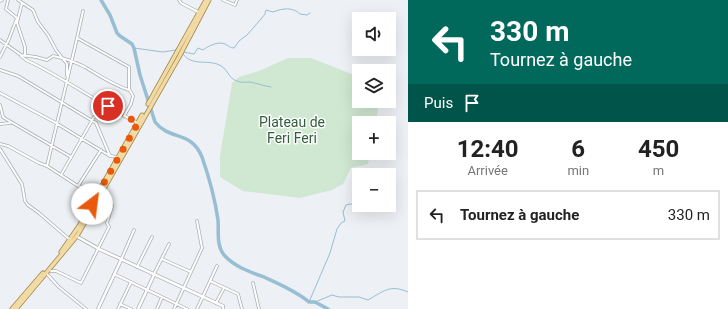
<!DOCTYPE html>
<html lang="fr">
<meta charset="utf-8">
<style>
:root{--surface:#fff;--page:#f2f2f2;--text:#222;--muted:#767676;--line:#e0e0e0}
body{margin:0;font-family:Roboto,sans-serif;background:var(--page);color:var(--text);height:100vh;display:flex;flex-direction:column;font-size:15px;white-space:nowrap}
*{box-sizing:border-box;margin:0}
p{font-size:13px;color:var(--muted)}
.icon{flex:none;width:22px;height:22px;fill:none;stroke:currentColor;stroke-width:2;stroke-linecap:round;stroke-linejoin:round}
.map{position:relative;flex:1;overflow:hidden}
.side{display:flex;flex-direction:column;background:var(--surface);width:320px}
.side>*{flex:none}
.hud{background:#00695c;color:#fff;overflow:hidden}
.tools{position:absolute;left:352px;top:12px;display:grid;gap:8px}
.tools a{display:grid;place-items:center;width:44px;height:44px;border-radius:0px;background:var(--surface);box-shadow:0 4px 16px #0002;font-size:20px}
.pin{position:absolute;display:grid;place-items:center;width:34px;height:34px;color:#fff;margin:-17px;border:2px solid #fff;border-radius:50%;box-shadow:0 1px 4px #0007}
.me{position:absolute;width:44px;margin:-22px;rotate:30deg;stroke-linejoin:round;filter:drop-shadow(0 0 3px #0008)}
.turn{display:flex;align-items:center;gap:14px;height:84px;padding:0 16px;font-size:18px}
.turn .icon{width:52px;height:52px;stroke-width:2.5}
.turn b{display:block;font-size:28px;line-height:34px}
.then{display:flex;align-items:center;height:38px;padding:0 16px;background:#0003;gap:8px;font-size:15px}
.eta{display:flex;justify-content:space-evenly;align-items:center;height:68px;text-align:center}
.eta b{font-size:24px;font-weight:700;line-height:28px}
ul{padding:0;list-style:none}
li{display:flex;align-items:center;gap:12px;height:50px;margin:0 8px 6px;padding:0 8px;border:2px solid var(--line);border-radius:0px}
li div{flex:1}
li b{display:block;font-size:15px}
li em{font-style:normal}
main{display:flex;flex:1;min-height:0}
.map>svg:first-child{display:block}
</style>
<main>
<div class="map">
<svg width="408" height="309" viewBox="0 0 408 309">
<rect width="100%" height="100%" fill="#edf0f4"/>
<path fill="#d0e7d1" d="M288 58H311L359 77V101H379L376 123H359V153H370L368 164 351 168 343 184 332 190 300 198 243 191 220 177V156L232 83 239 77 259 71Z"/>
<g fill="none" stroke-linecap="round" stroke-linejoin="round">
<path stroke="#98bed3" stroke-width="1" d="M134 48 163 52 176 50
M183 52 194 54 198 48 203 50C208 46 219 41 225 44 229 46 230 48 234 48L239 41 247 35 261 19 265 14 266 10 273 12C283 8 293 7 300 14L307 15 310 13
M183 54C192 66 205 60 217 64 229 68 227 78 237 81 242 83 245 82 250 82 256 83 264 86 271 87
M389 192 390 191
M309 302 330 253 337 229 341 223 345 221 343 212 346 205C351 203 354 205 359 203
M315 302 332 295 339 297H359L368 300C384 291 390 284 408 292"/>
<path stroke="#98bed3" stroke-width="3.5" d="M101 0 110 15 117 33 120 36 132 44 134 48 140 75 155 122C170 141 191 130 202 157 209 177 215 199 218 220 219 231 216 245 224 255 235 267 250 272 264 277 279 284 296 291 309 302H315L328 309"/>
<g stroke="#abaeb2" stroke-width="3.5">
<path id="minor" d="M18 0 33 10 38 22 48 35 56 50 67 64V76
M179 0 181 3 200 13
M223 0 235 5 237 0
M0 1 2 0
M22 3 17 23 25 47V56
M77 38 129 67V89L133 96 131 104 124 116
M0 40 21 55 36 57 47 60 53 56C64 58 75 62 85 67 100 76 113 85 129 90
M21 56 26 60C65 78 99 104 138 123
M0 57 9 39 17 18 6 9 8 0
M0 70 18 76 96 123 110 156
M0 93 56 123 110 156 118 157
M0 105 3 117 6 119 71 157
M0 124 10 123
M0 144 8 146 39 163 47 166 78 186 98 193
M0 149 22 184 25 201 28 205 39 213 69 239
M47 166 77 38 83 11
M61 175 102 103
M78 186 101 150
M162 259 191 272
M121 260 134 230
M137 267 152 237
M51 271H56L81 283 109 227 107 223 112 206
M46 273 59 287 86 309
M114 274 187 309
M154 274 169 244
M210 281 238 294 242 309
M253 283 259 309
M216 303 224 288
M120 304 131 309
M118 309 131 282
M157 309 162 297
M174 309 202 248 197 221
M197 309 217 266"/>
</g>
<g stroke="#abaeb2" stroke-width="4">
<path id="tertiary" d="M76 236 99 249 223 306V309
M98 309 121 260
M138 309 154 275"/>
</g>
<g stroke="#a1884d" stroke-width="5">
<path id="primary" d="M148 104 206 0
M61 252 79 226 142 115
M12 309 43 273
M16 309 77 236 179 57 209 0"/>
</g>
<use href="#minor" stroke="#fff" stroke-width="2"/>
<use href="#tertiary" stroke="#fff" stroke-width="2.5"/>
<use href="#primary" stroke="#f1daa3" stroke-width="3.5"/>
</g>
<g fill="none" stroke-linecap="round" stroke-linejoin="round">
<path stroke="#ea580c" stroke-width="7" stroke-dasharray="0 12.6" d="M92 204 138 123 108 106"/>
</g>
<g text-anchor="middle" stroke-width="3" stroke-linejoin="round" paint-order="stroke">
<g font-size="14" fill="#335f38" stroke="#fcfdff">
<text x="292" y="127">Plateau de<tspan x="292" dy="16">Feri Feri</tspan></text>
</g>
</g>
</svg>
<div class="tools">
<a><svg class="icon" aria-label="sound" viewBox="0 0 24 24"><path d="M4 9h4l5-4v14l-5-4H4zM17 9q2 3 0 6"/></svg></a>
<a><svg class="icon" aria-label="layers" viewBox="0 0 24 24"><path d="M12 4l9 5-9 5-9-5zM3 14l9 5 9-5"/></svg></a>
<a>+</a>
<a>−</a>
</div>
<div class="pin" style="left:108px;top:106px;background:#d93025"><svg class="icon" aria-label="arrive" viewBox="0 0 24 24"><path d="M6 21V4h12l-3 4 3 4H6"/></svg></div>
<svg class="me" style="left:92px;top:204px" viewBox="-20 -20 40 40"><circle r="19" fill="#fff"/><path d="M0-13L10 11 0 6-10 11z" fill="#ea580c"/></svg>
</div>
<section class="side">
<div class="hud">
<div class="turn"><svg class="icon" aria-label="left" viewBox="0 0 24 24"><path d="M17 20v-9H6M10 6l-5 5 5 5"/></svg><div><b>330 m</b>Tournez à gauche</div></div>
<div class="then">Puis<svg class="icon" aria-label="arrive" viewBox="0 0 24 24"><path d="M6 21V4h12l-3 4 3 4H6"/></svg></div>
</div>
<div class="eta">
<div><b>12:40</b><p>Arrivée</p></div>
<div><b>6</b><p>min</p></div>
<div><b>450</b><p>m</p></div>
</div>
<ul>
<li><svg class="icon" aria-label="left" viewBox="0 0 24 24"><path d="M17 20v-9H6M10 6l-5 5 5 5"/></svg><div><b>Tournez à gauche</b></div><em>330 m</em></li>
</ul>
</section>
</main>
